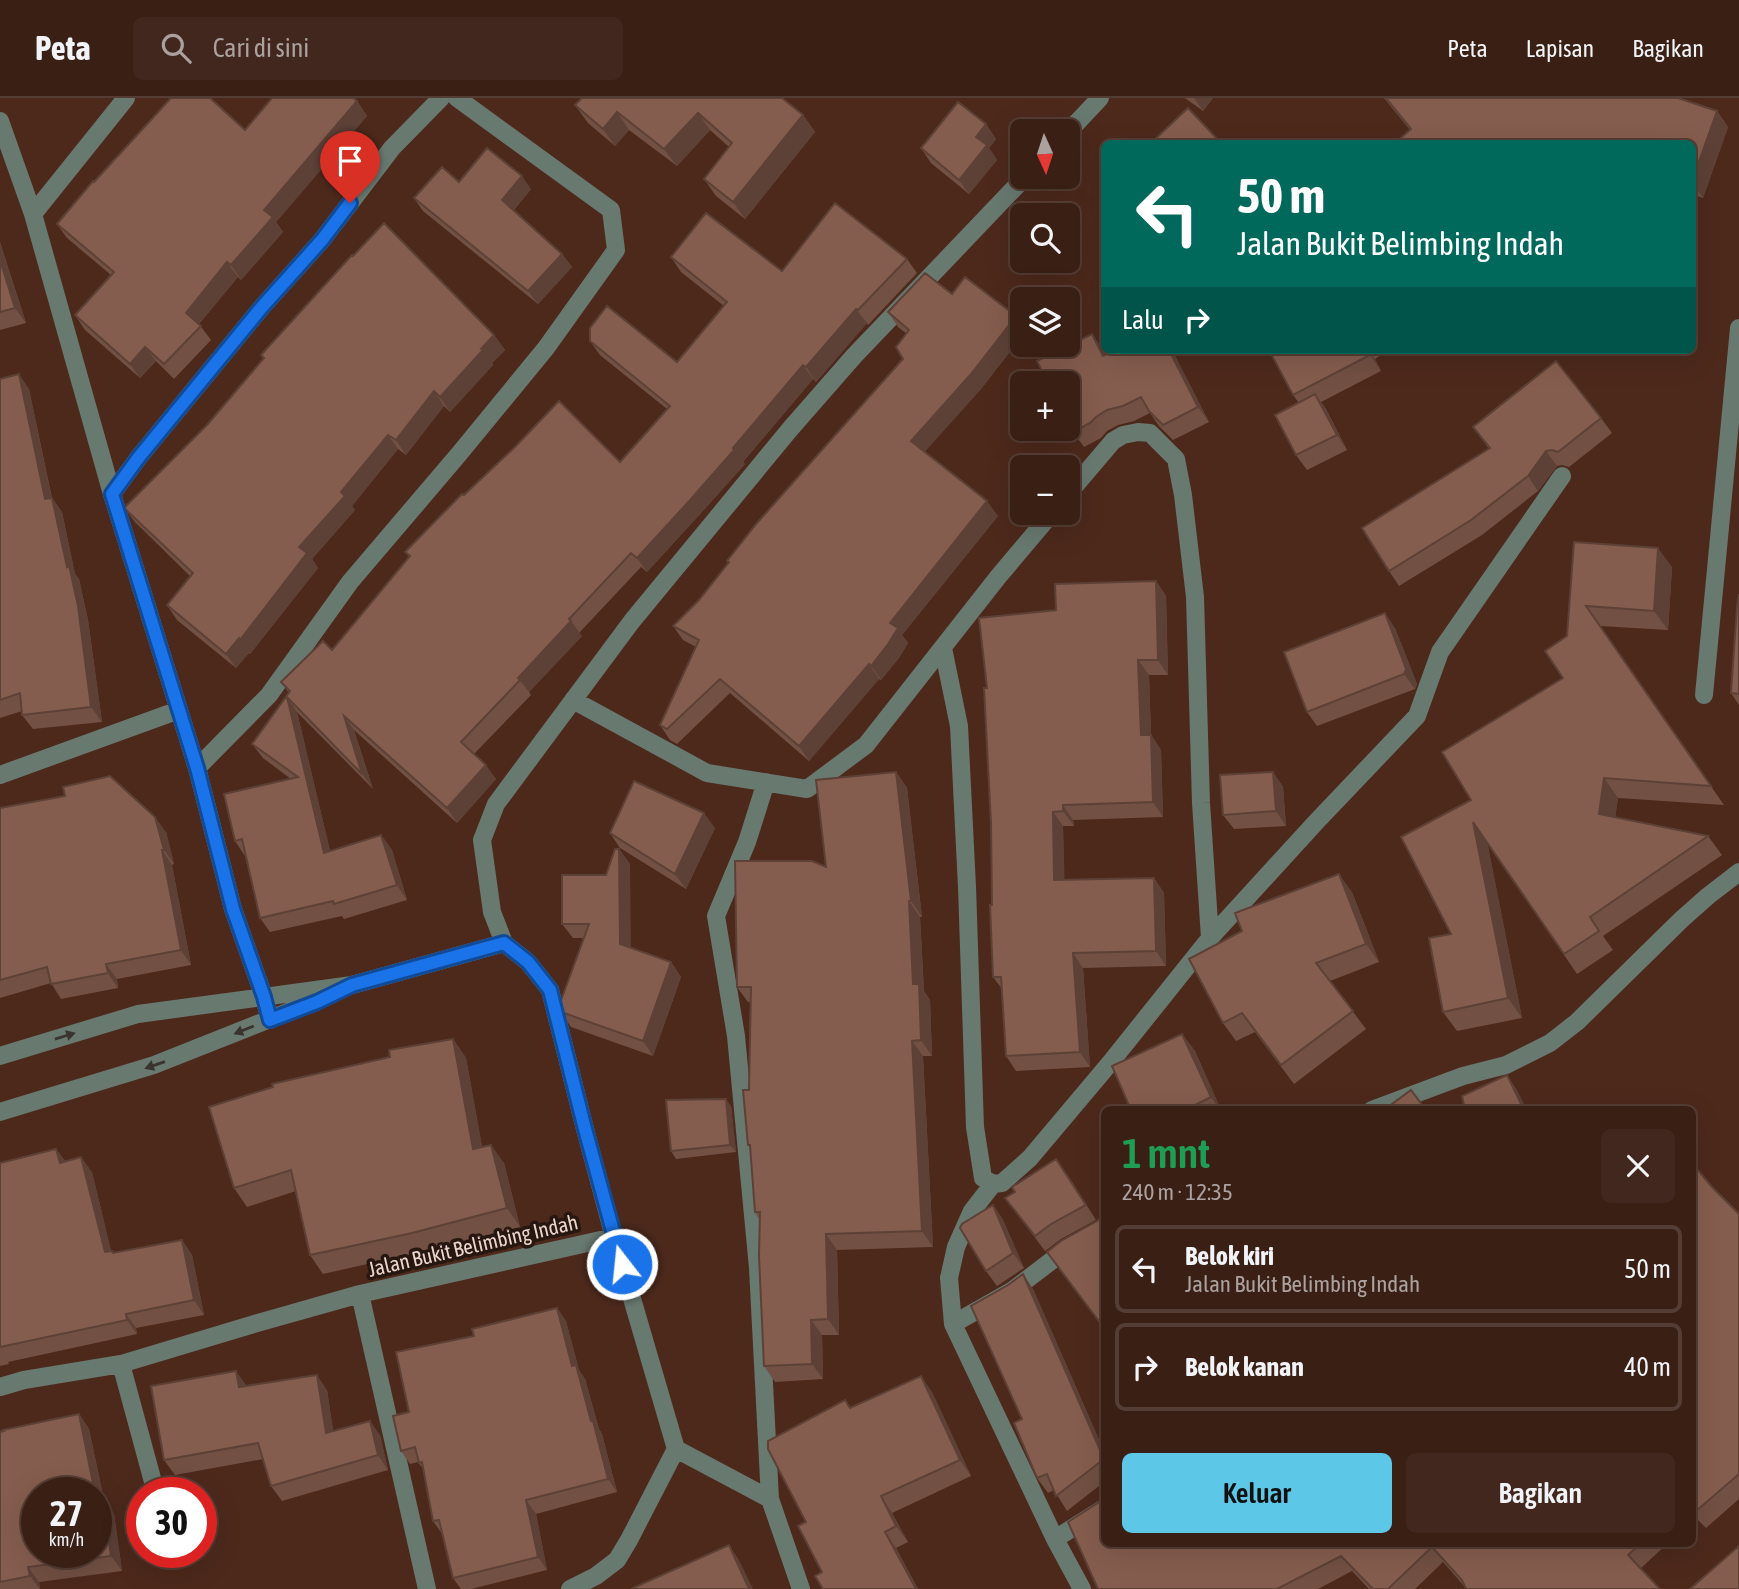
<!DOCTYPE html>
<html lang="id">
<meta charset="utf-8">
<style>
:root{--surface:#3a1f15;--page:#41271e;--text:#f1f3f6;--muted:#aba2a0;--line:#543d34;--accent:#5dc7e8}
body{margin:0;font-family:"Asap Condensed",sans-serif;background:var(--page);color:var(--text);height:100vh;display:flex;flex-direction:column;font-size:26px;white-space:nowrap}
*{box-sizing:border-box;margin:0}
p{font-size:23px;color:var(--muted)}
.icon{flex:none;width:38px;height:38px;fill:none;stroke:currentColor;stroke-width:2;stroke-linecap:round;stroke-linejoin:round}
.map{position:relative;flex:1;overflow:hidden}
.sheet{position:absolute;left:1101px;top:1008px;width:595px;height:441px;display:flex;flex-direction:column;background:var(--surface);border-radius:10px;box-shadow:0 7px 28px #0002,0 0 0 2px var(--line)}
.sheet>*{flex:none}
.top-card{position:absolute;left:1101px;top:42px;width:595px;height:214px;border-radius:10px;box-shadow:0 7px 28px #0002,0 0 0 2px var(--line);background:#00695c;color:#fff;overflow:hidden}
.needle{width:46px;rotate:177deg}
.controls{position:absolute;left:1010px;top:21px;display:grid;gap:14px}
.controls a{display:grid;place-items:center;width:70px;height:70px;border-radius:10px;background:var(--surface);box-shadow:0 7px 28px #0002,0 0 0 2px var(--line);font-size:35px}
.speed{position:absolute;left:21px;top:1379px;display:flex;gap:14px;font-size:35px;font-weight:700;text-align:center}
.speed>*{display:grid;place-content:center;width:91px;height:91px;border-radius:50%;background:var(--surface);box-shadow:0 7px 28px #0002,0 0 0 2px var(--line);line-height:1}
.speed small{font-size:18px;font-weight:400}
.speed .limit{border:10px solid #d22;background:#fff;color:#111}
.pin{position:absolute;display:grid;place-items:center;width:60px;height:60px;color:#fff;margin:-72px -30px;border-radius:50% 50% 50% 0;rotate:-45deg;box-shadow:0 0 7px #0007}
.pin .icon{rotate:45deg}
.me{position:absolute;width:77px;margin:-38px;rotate:344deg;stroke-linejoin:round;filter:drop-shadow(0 0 5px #0008)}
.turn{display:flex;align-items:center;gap:24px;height:147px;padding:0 21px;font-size:32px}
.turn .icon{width:91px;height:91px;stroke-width:2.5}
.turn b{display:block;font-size:49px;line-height:60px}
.then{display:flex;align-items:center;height:66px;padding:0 21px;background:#0003;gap:14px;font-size:26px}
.round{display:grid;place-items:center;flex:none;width:74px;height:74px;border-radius:10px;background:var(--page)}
.headline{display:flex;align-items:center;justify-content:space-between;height:119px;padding:0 21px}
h1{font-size:42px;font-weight:600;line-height:52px;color:#1e9e55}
.button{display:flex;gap:14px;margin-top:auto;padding:14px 21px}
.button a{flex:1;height:80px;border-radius:10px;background:var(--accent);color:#111;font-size:28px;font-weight:600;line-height:80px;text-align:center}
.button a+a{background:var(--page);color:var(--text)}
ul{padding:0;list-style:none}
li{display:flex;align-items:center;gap:21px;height:88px;margin:0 14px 10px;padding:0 7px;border:4px solid var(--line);border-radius:10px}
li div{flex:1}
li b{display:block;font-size:26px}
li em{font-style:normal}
header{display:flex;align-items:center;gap:42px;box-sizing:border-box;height:98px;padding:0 35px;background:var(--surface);border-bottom:2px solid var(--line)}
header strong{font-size:33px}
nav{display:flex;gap:38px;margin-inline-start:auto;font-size:24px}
.search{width:490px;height:63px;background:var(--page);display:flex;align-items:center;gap:18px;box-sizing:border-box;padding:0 24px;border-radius:10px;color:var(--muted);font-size:26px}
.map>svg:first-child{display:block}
</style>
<header>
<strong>Peta</strong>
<div class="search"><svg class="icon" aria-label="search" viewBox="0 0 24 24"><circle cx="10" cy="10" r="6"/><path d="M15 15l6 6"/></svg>Cari di sini</div>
<nav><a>Peta</a><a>Lapisan</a><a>Bagikan</a></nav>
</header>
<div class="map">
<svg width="1739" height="1491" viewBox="0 0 1739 1491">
<rect width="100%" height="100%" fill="#4d291c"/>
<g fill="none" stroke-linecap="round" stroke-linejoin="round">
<path stroke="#687970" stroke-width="18" d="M0 23 33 116
M1068 34 1100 0
M112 396 33 116 126 0
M943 550 959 628 967 789 975 1029 983 1080 993 1086 1002 1085 1030 1060 1110 965 1210 840 1201 705 1195 499 1183 397 1176 361 1150 335 1138 334 1123 337 1113 343 1068 396
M1704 597 1739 230
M573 602 707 675 807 691 866 647 998 479 1052 415
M197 670 269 597 350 484 459 356 546 250 616 152 611 112 457 0
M0 677 179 612
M766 684 747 744 716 818 736 938 758 1170 770 1401
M1210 840 1317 723 1417 618 1440 554 1562 378
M270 922 264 899 233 811 197 670 112 396 139 359 262 209 322 142 392 50 441 0
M0 958 138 916 352 887 504 845
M1372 1012 1463 978 1506 967 1550 945 1577 924 1682 821 1708 798 1739 774
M0 1014 154 967 333 896
M993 1086 972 1113 956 1149 949 1180 953 1226 1055 1441 1082 1491
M614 1139 676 1351 770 1401 801 1491
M360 1196 427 1491
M953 1226 1013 1192 1067 1151 1104 1131
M121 1266 156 1395
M0 1289 24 1282 121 1266 254 1226 360 1196 614 1139 585 1031 550 892 528 864 504 845 492 814 482 742 496 706 632 523 791 330 854 258 1025 79
M1055 1441 1104 1410
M570 1491 596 1478 617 1462 629 1442 676 1351"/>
</g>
<path fill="#725043" d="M1185 0H1213L1203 13Z
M1384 0H1678L1717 13 1728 29 1703 100 1692 96V46L1410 32Z
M357 3 367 18 276 124 283 134 241 182 238 179 199 226 211 242 174 281 156 263 140 280 85 232 75 217 111 177 67 140 57 126 94 84 245 32Z
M575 7 803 17 815 34 745 121 716 98 704 81 729 49 710 32 677 68 629 32 615 48 588 25Z
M986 26 996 41 989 50 997 62 969 96 931 65 921 50Z
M459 84 531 91 514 112 562 156 572 169 538 206 423 113 414 100Z
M0 144 26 225 0 232Z
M671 159 782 173 907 161 917 175 868 227 867 225 816 284 813 281 743 364 745 366 701 415 647 474 641 469 579 535 582 538 529 594 531 597 474 656 496 681 457 725 354 632 373 691 297 614 330 753 381 737 392 752 407 802 344 821 342 818 270 834 260 820 245 758 235 743 291 681 263 660 252 646 289 595 281 584 332 552 409 459 405 454 464 397 620 364 667 311 600 257 590 243 677 264 724 208 681 174Z
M952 196 1022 226V238L981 291 924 354 998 418 902 537 908 545 899 560 881 582 879 581 809 663 730 595 677 646 670 642 660 627 696 549 683 542 673 528 699 502 728 465 727 463 903 261 907 236 898 229 888 214Z
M494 237 505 252 492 265 493 267 450 314 444 308 406 357 398 351 352 408 355 412 312 461 318 470 250 556 249 555 236 570 177 522 167 507 190 478 135 424 124 410 207 327 264 261 261 257Z
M1102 250 1106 257 1115 252H1172L1209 324 1173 342 1159 328 1150 315 1134 323 1118 327 1107 333 1101 340 1084 349 1073 334Z
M1269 252H1389L1375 261 1381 273 1321 304 1326 311 1347 352 1307 372 1296 357 1299 305 1293 297Z
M0 281 29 291 52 400 62 414 75 476 79 481 88 522 102 624 33 631 22 617V613L0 620Z
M1601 320 1612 335 1569 369 1562 367 1557 368 1538 393 1482 437 1399 488 1389 473 1489 351 1473 329Z
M1574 444 1672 469 1668 532 1600 528 1724 707 1618 700 1615 719 1708 738 1722 757 1603 838 1613 852 1577 876 1487 744 1522 920 1457 933 1443 914 1451 836 1471 702 1563 580Z
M1156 483 1166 498 1168 577H1149L1151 637 1161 652 1163 719 1073 722 1074 728H1063L1064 782 1154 780 1164 795 1166 868 1083 870 1090 969 1016 973 1006 958 1002 891 993 879 991 725 987 590Z
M1739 496V607L1731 595Z
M1395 530 1417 586 1415 591 1317 628 1307 614Z
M896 674 907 690 922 819H920L924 893 930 902 932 958H923L933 1149 837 1152 839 1237H822L823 1281 775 1284 764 1268 759 1121 755 1114 750 1050 748 1047 750 904H748L737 889Z
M1273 674 1283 689 1286 728 1234 731 1223 717Z
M0 710 166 734 174 766 172 767 191 867 117 881 118 890 61 901 51 885 0 900Z
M715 730 686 791 620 750 610 735Z
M619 751 630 766V850L671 864 681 879 653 958 571 929 561 914 583 840H573L562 826 606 777Z
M1352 794 1379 864 1330 883 1366 931 1294 986 1255 934 1236 943 1223 925Z
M1182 936 1195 953 1221 1012H1131Z
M453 941 466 960 482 1049 504 1065 520 1129 425 1153 323 1176 310 1157 296 1093 247 1109 234 1090 390 959Z
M731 1008 736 1054 676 1061 671 1053Z
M56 1051 65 1063 92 1074 111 1153 114 1155 182 1142 192 1157 204 1217 136 1230 137 1236 8 1264 9 1266 0 1268V1065Z
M1692 1065 1712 1089 1739 1116V1401L1706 1430 1695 1419 1692 1422Z
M1067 1076 1096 1122 1061 1141 1045 1153 1005 1100Z
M993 1107 1003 1122 1024 1170 997 1188 986 1173Z
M1104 1117V1231L1047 1154 1097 1123Z
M1033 1191 1104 1353V1384L1067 1413 1054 1392 1048 1395 1037 1380 1022 1321Z
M557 1210 566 1223 579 1272 585 1281 599 1331 602 1336 617 1394 536 1416 547 1472 471 1491H461L453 1480 443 1437 433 1423 424 1372 418 1364 410 1366 401 1353 409 1314 474 1238Z
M246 1288 327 1292 333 1333 380 1337 388 1372 282 1403 271 1388 263 1361 175 1377 164 1362Z
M932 1294 971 1378 892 1415 908 1444 896 1450 918 1491H823L822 1474 806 1424 851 1310Z
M79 1316 89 1331 104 1402 114 1416 122 1473 39 1484 40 1491H0V1334Z
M1099 1404 1104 1446H1667L1641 1470 1465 1489 1443 1464 1415 1491H1369L1352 1473 1318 1491H1098Z"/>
<path fill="#5d4137" d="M1194 0H1213L1203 13Z
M357 3 367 18 276 124 283 134 241 182 231 167 264 112Z
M1717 13 1728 29 1703 100 1692 84Z
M617 14 629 32 615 48 603 31Z
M698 15 710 32 677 68 664 51Z
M803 17 815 34 745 121 733 104Z
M986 26 996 41 989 50 997 62 969 96 959 82 976 39Z
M522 78 531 91 511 115 502 102Z
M0 144 26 225 15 210 0 162Z
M562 156 572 169 538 206 528 193Z
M227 164 238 179 196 229 186 215Z
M856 211 867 225 816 284 806 269Z
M1016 218 1022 226V238L981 291 921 358 911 343Z
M1092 236 1102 250 1114 273 1103 258Z
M494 237 505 252 492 265 493 267 450 314 440 299Z
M145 249 156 263 140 280 130 266Z
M1169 252H1172L1209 324 1198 309Z
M1367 252 1375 261 1381 273 1370 257Z
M803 267 813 281 743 364 745 366 647 474 637 460 733 350Z
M19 276 29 291 55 416 45 401Z
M434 293 444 308 406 357 396 342Z
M1315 296 1326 311 1347 352 1337 337Z
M388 337 398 351 352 408 355 412 312 461 318 470 250 556 240 542 299 449 341 394Z
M1546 353 1557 368 1538 393 1528 378Z
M52 400 62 414 75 476 79 481 88 522 102 624 91 609 67 469Z
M987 403 998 418 902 537 908 545 899 560 881 582 871 568 890 525Z
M1658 450 1672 469 1668 532 1654 513Z
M1156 483 1166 498 1168 577 1158 562Z
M1385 515 1395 530 1417 586 1415 591 1404 576Z
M571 523 582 538 529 594 518 580Z
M239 540 249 555 236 570 226 556Z
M1138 562 1149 577 1151 637 1161 652 1163 719 1153 704 1141 637Z
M869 566 879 581 809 663 799 648Z
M287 599 297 614 334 769 324 755Z
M344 618 354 632 373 691 362 676Z
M486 667 496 681 457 725 447 710Z
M896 674 907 690 922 819 911 803Z
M1273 674 1283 689 1286 728 1276 713Z
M1604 680 1618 700 1613 736 1599 716Z
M1063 707 1073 722 1074 728 1063 713Z
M1053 714 1063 728 1065 797 1054 782Z
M704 715 715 730 686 791 675 776Z
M155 719 166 734 174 766 164 752Z
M1473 724 1487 743 1522 920 1508 900Z
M381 737 392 752 407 802 397 787Z
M619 751 630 766 631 861 620 846Z
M162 752 172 767 191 867 181 852Z
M1339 776 1352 794 1379 864 1366 846Z
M1154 780 1164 795 1166 868 1156 853Z
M909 803 920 819 924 893 930 902 932 958 921 942 913 886Z
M1073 855 1083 870 1090 969 1080 954Z
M671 864 681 879 653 958 643 943Z
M106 866 117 881 118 890 108 875Z
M1182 936 1195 953 1221 1012H1220L1211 999Z
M453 941 466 960 486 1070 473 1051Z
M912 943 923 958 933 1149 922 1133Z
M1507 977 1517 992 1527 1012H1524Z
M726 1001 731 1008 736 1054 730 1047Z
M491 1047 504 1065 520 1129 507 1110Z
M56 1051 67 1066 60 1065Z
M81 1059 92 1074 115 1169 105 1154Z
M993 1107 1003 1122 1024 1170 1013 1155Z
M826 1136 837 1152 839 1237 828 1221Z
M182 1142 192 1157 204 1217 194 1202Z
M1023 1176 1033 1191 1104 1353V1362Z
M557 1210 566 1223 579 1272 585 1281 599 1331 602 1336 617 1394 608 1381 591 1323 572 1268Z
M126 1216 136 1230 137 1236 127 1222Z
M811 1222 822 1237 823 1281 812 1266Z
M236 1273 246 1287 239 1289Z
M317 1277 327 1292 336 1350 326 1335Z
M921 1278 932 1294 971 1378 960 1362Z
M79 1316 89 1331 104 1402 114 1416 122 1473 111 1458 97 1402 96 1395H95Z
M370 1323 380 1337 388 1372 378 1357Z
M881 1398 892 1415 908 1444 896 1428Z
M526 1402 536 1416 547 1472 538 1459Z
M885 1434 896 1450 918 1491H916Z
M729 1447 739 1462 753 1491H749Z
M28 1469 39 1484 40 1491 30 1478Z"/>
<path fill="#855d4e" stroke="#5d4137" stroke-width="2" d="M171 0H210L245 32 272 0H353L357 3 264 112 273 119 231 167 227 164 186 215 201 228 164 266 145 249 130 266 75 217 114 174 57 126 93 83 94 84Z
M582 0H782L803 17 733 104 704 81 732 45 698 15 664 51 617 14 603 31 575 7Z
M1386 0H1678L1717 13 1692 83V46H1394L1411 31Z
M958 4 986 26 976 39 987 47 959 82 921 50Z
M1188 10 1222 46H1150Z
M487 50 522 78 502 102 562 156 528 193 414 100 442 69 459 84Z
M835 105 907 161 858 212 856 211 806 269 803 267 733 350 734 352 691 401 637 460 631 455 569 521 571 523 518 580 520 582 461 644 486 667 447 710 344 618 362 676 287 599 324 755 381 737 397 787 334 806 333 803 260 820 242 741 235 743 224 696 298 679 252 646 290 593 281 584 323 543 332 552 410 458 405 454 462 396 464 397 516 348 559 303 620 364 670 308 590 243V230L607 208 677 264 727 204 671 159 706 115 782 173Z
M384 125 494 237 481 251 483 252 440 299 434 293 396 342 388 337 341 394 345 398 299 449 307 455 240 542 239 540 226 556 167 507 193 475 124 410 207 327 264 260 261 257 352 157 353 158Z
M0 162 15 210 0 214Z
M925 175 952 196 965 179 1016 218 971 276 911 343 987 403 890 525 898 530 888 546 871 568 869 566 799 648 720 581 667 631 660 627 699 542 673 528 699 502 729 464 727 463 757 425 903 261 896 249 909 232 888 214Z
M1092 236 1103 258 1115 252H1169L1198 309 1163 327 1149 313 1141 299 1123 308 1107 312 1096 319 1090 325 1073 334 1068 323V285H1048L1037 263Z
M1269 252H1367L1370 257 1293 297Z
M1556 263 1601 320 1558 354 1552 352 1546 353 1528 378 1471 422 1389 473 1362 430 1490 350 1473 329Z
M19 276 45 401 52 400 67 469 69 467 78 508 91 609 22 617 20 595 0 602V281Z
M1315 296 1337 337 1296 357 1275 317Z
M1574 444 1658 450 1654 513 1586 508 1711 688 1604 680 1599 716 1708 738 1590 819 1599 833 1564 856 1473 724 1508 900 1443 914 1429 840 1451 836 1401 739 1471 702 1442 654 1563 580 1545 553 1567 538Z
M1156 483 1158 562H1138L1141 637H1151L1153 704 1063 707V713L1053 714 1054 782 1154 780 1156 853 1073 855 1080 954 1006 958 1001 879H993L990 807H992L991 725 984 590H987L979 520 1056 512 1055 486Z
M1739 496V596L1731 595 1737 509Z
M1385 515 1406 571 1404 576 1307 614 1284 554Z
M896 674 911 803H909L913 886H919L921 942 912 943 922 1133 826 1136 828 1221 811 1222 812 1266 764 1268 759 1158 760 1114H755L750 1047H748L743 992H749L751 889H737L735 763H812L826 769 816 682Z
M1273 674 1276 713 1223 717 1220 677Z
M110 678 155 719 164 752H162L181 852 106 866 108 875 51 886 47 869 0 882V710L65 698 63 689Z
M634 683 704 715 675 776 610 735Z
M615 751H619L620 846 671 864 643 943 561 914 559 908 589 826H562V777H606Z
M1339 776 1366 846 1316 865 1353 913 1281 967 1242 915 1223 925 1189 861 1242 833 1235 815Z
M1182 936 1211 999 1185 1012H1131L1112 968Z
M453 941 473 1051 491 1047 507 1110 412 1135 310 1157 291 1072 234 1090 209 1009 273 989 272 986 390 959 389 952Z
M1507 977 1524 1012H1465L1462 998Z
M1411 992 1426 1012H1384Z
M726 1001 730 1047 671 1053 666 1002Z
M56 1051 60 1065 81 1059 105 1154 112 1153 113 1155 182 1142 194 1202 126 1216 127 1222 0 1249V1065Z
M1056 1061 1086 1107 1051 1126 1035 1138 1005 1100 1015 1094 1012 1089Z
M1692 1065 1712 1089 1739 1116V1376L1695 1414 1692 1411Z
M993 1107 1013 1155 986 1173 960 1130 962 1126Z
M1104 1117V1230L1047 1154 1061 1143 1097 1123Z
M1023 1176 1104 1361 1056 1398 1047 1376 1037 1380 1014 1325 1022 1321 971 1208 1008 1187Z
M557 1210 572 1268 576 1267 591 1323H593L608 1381 526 1402 538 1459 453 1480 439 1422 433 1423 422 1364 419 1365 415 1349 401 1353 393 1318 409 1314 396 1254 474 1238 472 1231Z
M236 1273 239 1289 317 1277 326 1335 370 1323 378 1357 271 1388 258 1345 164 1362 151 1288Z
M921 1278 960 1362 881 1398 896 1428 885 1434 916 1491H823L815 1478 822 1474 798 1428 806 1424 768 1351V1343L845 1302 850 1310Z
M79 1316 95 1395H37V1454H96V1400L97 1402 103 1401 111 1458 28 1469 30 1478 0 1484V1334L4 1333 3 1332Z
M1104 1398V1446H1640L1628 1457 1660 1491H1466L1462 1482 1432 1449 1388 1491H1373L1341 1458 1277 1491H1098L1068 1424 1099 1404Z
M729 1447 749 1491H631Z
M1739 1448V1491H1690Z"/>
<defs><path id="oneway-solid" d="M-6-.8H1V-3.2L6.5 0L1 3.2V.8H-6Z" transform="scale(1.75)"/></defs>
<g fill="#3a342e">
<use href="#oneway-solid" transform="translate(244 932) rotate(158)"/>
<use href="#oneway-solid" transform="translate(65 938) rotate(-17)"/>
<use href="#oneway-solid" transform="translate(155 967) rotate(161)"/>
</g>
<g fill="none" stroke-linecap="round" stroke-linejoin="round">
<g stroke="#114b97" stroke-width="18">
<path id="route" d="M350 105 322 142 262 209 139 359 112 396 197 670 233 811 264 899 270 922 317 904 352 887 504 845 528 864 550 892 585 1031 622 1166"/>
</g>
<use href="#route" stroke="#1a73e8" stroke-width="12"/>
</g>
<g text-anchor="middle" stroke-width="7" stroke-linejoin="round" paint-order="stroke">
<g font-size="21" fill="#ecd5cc" stroke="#271711">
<text transform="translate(473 1148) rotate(-13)" y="7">Jalan Bukit Belimbing Indah</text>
</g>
</g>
</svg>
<div class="controls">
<a><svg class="needle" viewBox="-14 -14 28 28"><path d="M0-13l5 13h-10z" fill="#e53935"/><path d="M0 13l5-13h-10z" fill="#aba2a0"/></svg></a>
<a><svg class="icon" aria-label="search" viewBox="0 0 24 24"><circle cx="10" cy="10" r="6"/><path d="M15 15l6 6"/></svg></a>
<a><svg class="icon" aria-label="layers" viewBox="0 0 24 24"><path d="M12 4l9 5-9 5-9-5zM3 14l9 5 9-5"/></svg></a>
<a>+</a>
<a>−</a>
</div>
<div class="speed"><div>27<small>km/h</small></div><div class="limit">30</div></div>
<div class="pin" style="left:350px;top:105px;background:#d93025"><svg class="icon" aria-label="arrive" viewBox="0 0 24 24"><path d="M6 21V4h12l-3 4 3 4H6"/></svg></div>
<svg class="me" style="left:622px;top:1166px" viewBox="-20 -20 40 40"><circle r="17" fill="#1a73e8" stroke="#fff" stroke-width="3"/><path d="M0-11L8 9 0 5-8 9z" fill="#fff"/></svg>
<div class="top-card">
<div class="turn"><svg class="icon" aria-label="left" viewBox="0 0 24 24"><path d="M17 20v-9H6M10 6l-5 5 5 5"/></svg><div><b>50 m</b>Jalan Bukit Belimbing Indah</div></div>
<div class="then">Lalu<svg class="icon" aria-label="right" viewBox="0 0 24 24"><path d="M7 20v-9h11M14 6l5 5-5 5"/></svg></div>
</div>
<section class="sheet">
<div class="headline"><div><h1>1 mnt</h1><p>240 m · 12:35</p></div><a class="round"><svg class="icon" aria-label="close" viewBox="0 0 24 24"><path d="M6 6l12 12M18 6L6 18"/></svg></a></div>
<ul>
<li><svg class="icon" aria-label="left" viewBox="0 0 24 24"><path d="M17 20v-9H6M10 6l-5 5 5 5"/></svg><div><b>Belok kiri</b><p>Jalan Bukit Belimbing Indah</p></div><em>50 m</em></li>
<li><svg class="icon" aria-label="right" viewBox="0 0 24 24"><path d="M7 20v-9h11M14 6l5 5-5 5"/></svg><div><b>Belok kanan</b></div><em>40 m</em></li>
</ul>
<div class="button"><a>Keluar</a><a>Bagikan</a></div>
</section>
</div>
